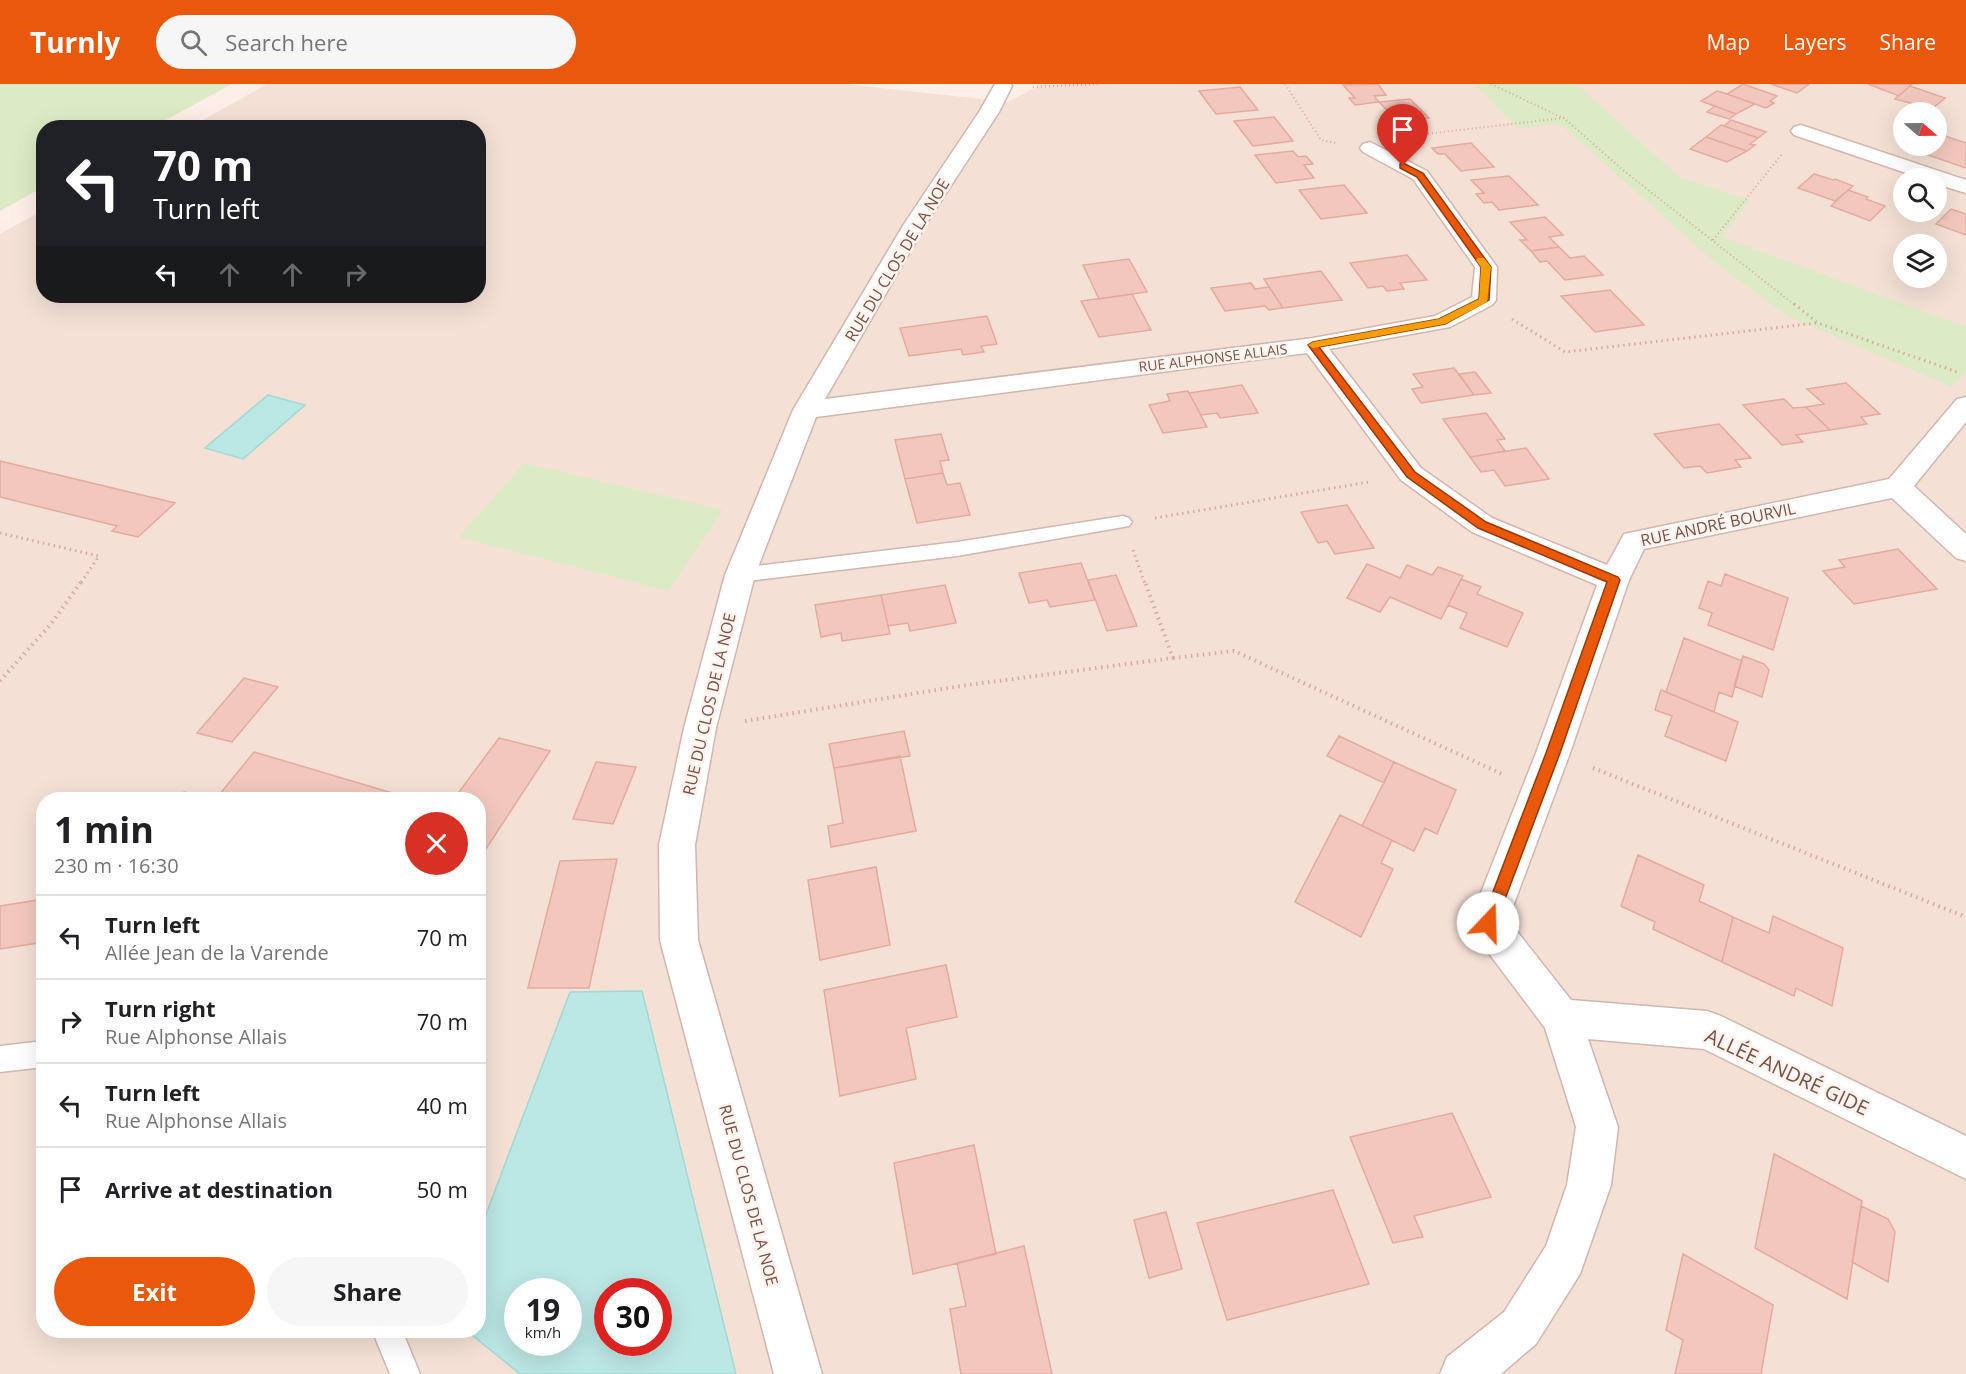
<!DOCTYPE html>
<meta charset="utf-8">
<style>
:root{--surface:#fff;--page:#f6f6f6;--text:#202124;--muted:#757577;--line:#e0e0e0;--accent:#ea580c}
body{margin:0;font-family:"Open Sans",sans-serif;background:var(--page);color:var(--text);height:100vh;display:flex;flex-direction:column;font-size:22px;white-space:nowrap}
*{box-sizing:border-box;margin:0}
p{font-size:20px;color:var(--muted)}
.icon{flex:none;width:33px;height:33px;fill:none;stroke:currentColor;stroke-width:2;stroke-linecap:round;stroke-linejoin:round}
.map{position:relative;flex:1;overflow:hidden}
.sheet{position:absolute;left:36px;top:708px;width:450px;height:546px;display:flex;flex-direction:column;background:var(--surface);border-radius:24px;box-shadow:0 6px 24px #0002}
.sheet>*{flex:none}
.guide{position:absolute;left:36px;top:36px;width:450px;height:183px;border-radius:24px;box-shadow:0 6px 24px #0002;background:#202124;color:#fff;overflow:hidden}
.needle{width:39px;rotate:110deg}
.controls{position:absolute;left:1893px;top:18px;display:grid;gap:12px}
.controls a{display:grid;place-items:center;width:54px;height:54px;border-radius:50%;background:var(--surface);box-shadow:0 6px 24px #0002;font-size:30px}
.speed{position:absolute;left:504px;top:1194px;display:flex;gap:12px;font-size:30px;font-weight:700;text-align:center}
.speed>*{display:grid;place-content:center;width:78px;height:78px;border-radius:50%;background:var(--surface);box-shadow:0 6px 24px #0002;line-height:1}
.speed small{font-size:15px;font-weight:400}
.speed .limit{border:9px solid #d22;background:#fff;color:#111}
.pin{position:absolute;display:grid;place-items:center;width:51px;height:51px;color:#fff;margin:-62px -26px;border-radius:50% 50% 50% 0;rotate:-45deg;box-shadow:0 0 6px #0007}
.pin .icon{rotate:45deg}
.me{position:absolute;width:66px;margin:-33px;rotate:21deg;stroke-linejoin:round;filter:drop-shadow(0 0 4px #0008)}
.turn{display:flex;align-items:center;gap:21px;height:126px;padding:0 18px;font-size:27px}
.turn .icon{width:78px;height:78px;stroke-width:2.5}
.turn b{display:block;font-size:42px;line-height:51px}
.lanes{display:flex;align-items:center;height:57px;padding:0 18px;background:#0003;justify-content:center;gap:30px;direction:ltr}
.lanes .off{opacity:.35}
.round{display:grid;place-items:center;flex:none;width:63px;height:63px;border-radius:32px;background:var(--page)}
.headline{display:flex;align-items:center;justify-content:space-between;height:102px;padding:0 18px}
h1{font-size:36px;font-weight:700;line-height:45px}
.cta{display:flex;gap:12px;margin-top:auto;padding:12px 18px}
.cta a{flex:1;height:69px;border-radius:36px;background:var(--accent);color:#fff;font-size:24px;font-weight:700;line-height:69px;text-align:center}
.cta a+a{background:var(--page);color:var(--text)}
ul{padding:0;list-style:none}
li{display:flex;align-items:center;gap:18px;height:84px;padding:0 18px;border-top:2px solid var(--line)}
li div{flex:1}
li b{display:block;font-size:22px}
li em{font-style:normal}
header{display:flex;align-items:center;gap:36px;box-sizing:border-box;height:84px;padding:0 30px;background:var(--accent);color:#fff}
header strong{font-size:28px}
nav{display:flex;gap:33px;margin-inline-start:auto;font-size:21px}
.search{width:420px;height:54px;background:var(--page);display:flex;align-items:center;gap:15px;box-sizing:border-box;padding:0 21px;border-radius:33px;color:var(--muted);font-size:22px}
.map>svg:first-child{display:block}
</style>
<header>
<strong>Turnly</strong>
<div class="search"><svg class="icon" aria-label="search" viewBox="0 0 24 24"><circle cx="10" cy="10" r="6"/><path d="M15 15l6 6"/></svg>Search here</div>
<nav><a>Map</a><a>Layers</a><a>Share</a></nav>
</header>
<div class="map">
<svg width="1966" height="1290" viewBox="0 0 1966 1290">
<rect width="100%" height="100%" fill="#fdefe7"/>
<path fill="#f4e0d5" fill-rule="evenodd" d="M267 0H845L1008 18 1040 1 1072 0H1966V1290H0V150L43 126 44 212H478V44L190 43ZM1904 28H1936V62H1904ZM1904 94H1936V128H1904ZM1904 160H1936V194H1904ZM44 716H478V1246H44ZM518 1208H568V1258H518ZM608 1208H658V1258H608Z"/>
<path fill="#dcebc5" d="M0 0H232L153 43 44 44 43 103 0 127Z
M1474 0H1576L1679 93 1750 116 1722 153 1966 243V287L1952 303 1789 233 1717 180 1560 40 1517 44Z
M524 379 723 426 668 507 459 453Z"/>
<path fill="#bbe7e4" stroke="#a1d9d5" stroke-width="1.5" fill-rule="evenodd" d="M268 311 305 321 243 375 205 364Z
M642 907 736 1290H520L467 1247 478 1246 479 1149 570 908ZM518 1208H568V1258H518ZM608 1208H658V1258H608Z"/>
<path fill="#f2c8be" stroke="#e5aa9e" stroke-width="1.5" d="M1378 0 1386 11 1374 12 1379 18 1355 21 1349 14H1355L1343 1Z
M1743 0 1777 12 1770 17 1774 19 1766 24 1727 10Z
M1771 0H1809L1797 9Z
M1868 0H1912L1899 12Z
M1910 2 1945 14 1932 25 1895 15Z
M1240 3 1258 26 1216 30 1199 7Z
M1717 7 1727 10 1755 20 1736 30 1701 17Z
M1410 15 1429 34 1392 38 1386 32 1392 31 1379 18Z
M1715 22 1736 30 1729 35 1707 28Z
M1274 33 1293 57 1253 62 1234 37Z
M1731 36 1766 48 1758 54 1724 42Z
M1721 41 1758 54 1750 60 1755 61 1747 67 1706 53Z
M1939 50 1966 59V84L1925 70 1932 64 1927 62H1936V53Z
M1706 53 1747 67 1727 78 1690 65Z
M1471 59 1494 83 1461 87 1445 70H1438L1432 64Z
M1293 67 1298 73 1306 72 1313 80 1304 81 1314 94 1276 99 1255 71Z
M1814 90 1833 96 1835 95 1853 102 1835 117 1798 104Z
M1509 92 1538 121 1499 126 1492 118 1484 119 1476 110 1484 109 1471 96Z
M1344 101 1367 129 1321 135 1299 106Z
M1848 106 1868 113 1866 115 1885 122 1870 137 1831 122Z
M1951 125 1966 130V151L1936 140Z
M1545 133 1563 151 1549 153 1559 163 1531 167 1520 156H1527L1510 138Z
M1559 163 1570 174 1584 172 1603 191 1565 196 1547 177 1540 178 1531 167Z
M1407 171 1427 196 1400 199 1404 205 1387 207 1383 202 1368 204 1350 179Z
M1129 175 1147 208 1099 215 1083 181Z
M1321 187 1342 216 1283 224 1264 195Z
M1251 199 1255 205 1269 203 1283 224 1269 226 1265 222 1225 227 1211 204Z
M1610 206 1644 241 1595 248 1561 212Z
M1132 210 1151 246 1099 253 1081 217Z
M987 232 997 260 981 262 984 268 963 271 961 265 909 272 900 244Z
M1454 284 1474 311 1421 319 1412 305 1423 303 1413 290Z
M1475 288 1491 309 1474 311 1459 290Z
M1846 299 1880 330 1861 333 1867 340 1830 346 1806 323 1824 320 1807 305Z
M1242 301 1258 329 1220 334 1217 329 1201 331 1189 309Z
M1188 307 1207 343 1163 349 1149 321 1170 317 1167 310Z
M1784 315 1793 324 1806 323 1830 346 1796 351 1803 358 1782 361 1743 321Z
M1486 329 1505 355 1497 356 1505 367 1470 373 1443 335Z
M1719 340 1751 374 1735 376 1741 383 1707 389 1700 382 1684 384 1654 350Z
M941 350 949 376 940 377 943 389 905 395 895 356Z
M1526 364 1549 395 1505 402 1494 386 1481 388 1470 373Z
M0 377 175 419 138 453 112 447 117 442 0 413Z
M943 389 947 401 960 399 970 431 917 439 905 395Z
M1347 421 1374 464 1335 470 1327 457 1318 459 1301 428Z
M1898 465 1937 505 1854 520 1823 487 1845 483 1839 476Z
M1081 479 1095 516 1050 523 1047 516 1029 519 1019 489Z
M1367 480 1400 494 1407 481 1432 491 1438 483 1463 492 1441 535 1390 513 1380 528 1347 514Z
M1725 490 1788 514 1773 566 1708 541 1712 529 1699 524 1708 497 1721 502Z
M1116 491 1137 542 1107 547 1088 496Z
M1461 495 1481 503 1477 510 1523 529 1507 563 1460 544 1467 529 1448 521Z
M945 501 956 539 910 547 908 539 888 542 881 511Z
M881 511 890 550 842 557 841 549 821 553 815 521Z
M1684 554 1742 577 1732 613 1719 608 1714 628 1666 608Z
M1743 572 1764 580 1769 586 1762 613 1734 602Z
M244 594 278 603 232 658 197 649Z
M1661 606 1738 638 1726 677 1665 652 1672 632 1655 626Z
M904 647 910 672 834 684 829 660Z
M1339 652 1394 678 1384 699 1327 672Z
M499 654 550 667 478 777V716H453Z
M254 668 416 716H215Z
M900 672 916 747 831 763 828 742 843 739 834 684Z
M596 678 636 683 613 740 573 735Z
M1394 678 1456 706 1437 750 1425 744 1414 767 1362 742Z
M184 708 197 712 194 716H177Z
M1340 731 1392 756 1381 779 1393 785 1361 853 1295 818Z
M1638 771 1704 801 1699 817 1733 833 1722 878 1653 845 1655 838 1621 822Z
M617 775 589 904H528L560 777Z
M876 783 890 861 820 876 808 796Z
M44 815V858L0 865V822Z
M1773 832 1843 864 1832 922 1796 904 1794 912 1722 878 1733 833 1769 849Z
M946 881 957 933 906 944 916 995 840 1012 824 906Z
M1452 1029 1491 1113 1414 1132 1423 1153 1393 1159 1350 1053Z
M974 1061 996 1170 913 1190 894 1079Z
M1774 1070 1862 1117 1847 1215 1755 1164Z
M1333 1106 1369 1200 1227 1236 1197 1139Z
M1861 1122 1888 1135 1895 1148 1888 1198 1852 1178Z
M1166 1128 1182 1185 1149 1194 1134 1136Z
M1024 1162 1052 1290H961L950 1225 966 1222 957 1179Z
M1683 1170 1773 1221 1761 1290H1675L1683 1256 1666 1246Z"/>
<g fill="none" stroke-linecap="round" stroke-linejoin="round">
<g stroke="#d1b7af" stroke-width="3">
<path id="lane" d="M1123 432 1129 434 1132 438 1129 442 957 472 740 498 733 496 731 491 733 486 740 484 957 458Z
M44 957V983L0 988V962Z
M372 1246H402L420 1290H390Z"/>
</g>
<g stroke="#d1b7af" stroke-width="3">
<path id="street" d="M995 0H1011L1012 2 999 28 926 140 825 315 1313 254 1435 232 1472 213 1475 183 1413 95 1363 68 1360 64 1363 60 1370 58 1427 87 1497 183 1496 216 1492 221 1450 243 1329 265 1421 384 1492 434 1607 481 1624 450 1889 395 1957 315 1966 313V338L1914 402 1966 450V477L1956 474 1892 414 1644 465 1629 496 1570 669 1508 836 1571 916 1707 927 1721 932 1966 1052V1095L1704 965 1588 955 1618 1043 1611 1101 1580 1190 1536 1260 1501 1290H1440L1447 1273 1504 1228 1546 1162 1567 1101 1576 1043 1545 944 1475 851 1469 839 1536 669 1597 501 1472 448 1401 396 1307 269 816 333 755 491 716 644 695 761 698 856 822 1290H774L660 856 659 761 684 644 725 491 793 326 904 140 979 28Z
M1801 41 1966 96V109L1936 100V94H1921L1794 51 1791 47 1794 43Z"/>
</g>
<path stroke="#d8aaa1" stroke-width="2" stroke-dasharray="1 3" stroke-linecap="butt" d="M1285 0 1321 56 1336 59
M1491 0 1563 34
M1033 3 1100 0
M1416 51 1564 34 1624 87 1796 222
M1713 156 1782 70"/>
<path stroke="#d8aaa1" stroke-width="3" stroke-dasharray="1.5 4" stroke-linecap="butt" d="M1794 220 1818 239 1957 288
M1512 235 1565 268 1817 239
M1155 434 1369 398
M0 449 99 472 80 500
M1133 466 1145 500"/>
<path stroke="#d8aaa1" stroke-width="4" stroke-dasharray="1.5 4.5" stroke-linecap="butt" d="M1173 574 1234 567 1502 690
M0 597 51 540 81 498
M745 637 967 601 1173 574 1145 498
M1593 684 1966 833"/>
<use href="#lane" fill="#fff" fill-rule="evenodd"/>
<use href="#street" fill="#fff" fill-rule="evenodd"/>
</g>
<path fill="#ea580c" stroke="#983908" stroke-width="1.5" d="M1403 79 1423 89 1491 183 1489 216 1445 240 1319 263 1415 388 1486 438 1618 493 1620 496 1560 669 1496 839 1494 844 1488 846 1483 844 1481 839 1546 669 1607 498 1478 444 1407 393 1308 261 1313 258 1439 235 1479 215 1481 183 1417 93 1400 84V80Z"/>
<path fill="#f59e0b" d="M1478 174H1484L1491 183 1487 218 1445 240 1313 264 1308 261 1313 258 1439 235 1479 215 1481 183 1476 176Z"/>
<g text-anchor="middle" stroke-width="5" stroke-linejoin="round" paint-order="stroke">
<g font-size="14" fill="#77514b" stroke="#fff4ed">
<text transform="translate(1213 274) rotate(-7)" y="5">RUE ALPHONSE ALLAIS</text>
</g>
<g font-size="16" fill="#77514b" stroke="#fff4ed">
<text transform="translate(897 176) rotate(-59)" y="6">RUE DU CLOS DE LA NOE</text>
<text transform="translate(1718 440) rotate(-12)" y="6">RUE ANDRÉ BOURVIL</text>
<text transform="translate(709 620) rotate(-77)" y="6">RUE DU CLOS DE LA NOE</text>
<text transform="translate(749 1111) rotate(75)" y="6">RUE DU CLOS DE LA NOE</text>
</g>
<g font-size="20" fill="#77514b" stroke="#fff4ed">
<text transform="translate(1787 988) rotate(25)" y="7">ALLÉE ANDRÉ GIDE</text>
</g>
</g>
</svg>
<div class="controls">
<a><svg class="needle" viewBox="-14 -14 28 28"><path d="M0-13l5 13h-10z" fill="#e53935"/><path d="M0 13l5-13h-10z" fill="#757577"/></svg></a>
<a><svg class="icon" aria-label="search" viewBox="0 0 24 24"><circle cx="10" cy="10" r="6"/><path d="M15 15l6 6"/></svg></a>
<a><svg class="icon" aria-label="layers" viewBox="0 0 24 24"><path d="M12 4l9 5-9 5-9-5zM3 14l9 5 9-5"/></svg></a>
</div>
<div class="speed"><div>19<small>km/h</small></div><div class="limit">30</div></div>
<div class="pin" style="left:1403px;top:82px;background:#d93025"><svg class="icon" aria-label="arrive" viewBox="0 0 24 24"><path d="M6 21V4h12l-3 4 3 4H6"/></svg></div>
<svg class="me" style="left:1488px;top:839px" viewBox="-20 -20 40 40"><circle r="19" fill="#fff"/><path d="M0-13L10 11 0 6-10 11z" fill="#ea580c"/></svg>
<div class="guide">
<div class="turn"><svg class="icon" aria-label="left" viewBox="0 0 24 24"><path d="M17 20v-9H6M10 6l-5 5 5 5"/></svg><div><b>70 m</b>Turn left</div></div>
<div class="lanes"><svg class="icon" aria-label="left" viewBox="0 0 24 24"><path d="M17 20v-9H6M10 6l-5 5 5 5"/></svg><svg class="icon off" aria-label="ahead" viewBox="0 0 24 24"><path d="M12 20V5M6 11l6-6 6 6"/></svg><svg class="icon off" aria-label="ahead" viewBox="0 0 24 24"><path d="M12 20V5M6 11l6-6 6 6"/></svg><svg class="icon off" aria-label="right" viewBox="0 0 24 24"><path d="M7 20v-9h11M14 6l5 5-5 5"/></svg></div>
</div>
<section class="sheet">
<div class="headline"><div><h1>1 min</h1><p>230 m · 16:30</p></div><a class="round" style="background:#d93025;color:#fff"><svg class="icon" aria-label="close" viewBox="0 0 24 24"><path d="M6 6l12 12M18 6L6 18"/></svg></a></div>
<ul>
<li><svg class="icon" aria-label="left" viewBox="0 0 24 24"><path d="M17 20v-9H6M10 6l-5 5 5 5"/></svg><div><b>Turn left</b><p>Allée Jean de la Varende</p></div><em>70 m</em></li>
<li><svg class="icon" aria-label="right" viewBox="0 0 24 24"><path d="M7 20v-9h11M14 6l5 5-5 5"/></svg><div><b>Turn right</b><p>Rue Alphonse Allais</p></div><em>70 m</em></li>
<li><svg class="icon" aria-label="left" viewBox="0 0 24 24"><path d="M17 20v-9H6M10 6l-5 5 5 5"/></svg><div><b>Turn left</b><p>Rue Alphonse Allais</p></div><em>40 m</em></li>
<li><svg class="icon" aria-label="arrive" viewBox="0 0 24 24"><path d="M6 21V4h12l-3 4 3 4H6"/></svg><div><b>Arrive at destination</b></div><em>50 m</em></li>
</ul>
<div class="cta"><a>Exit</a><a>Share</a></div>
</section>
</div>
